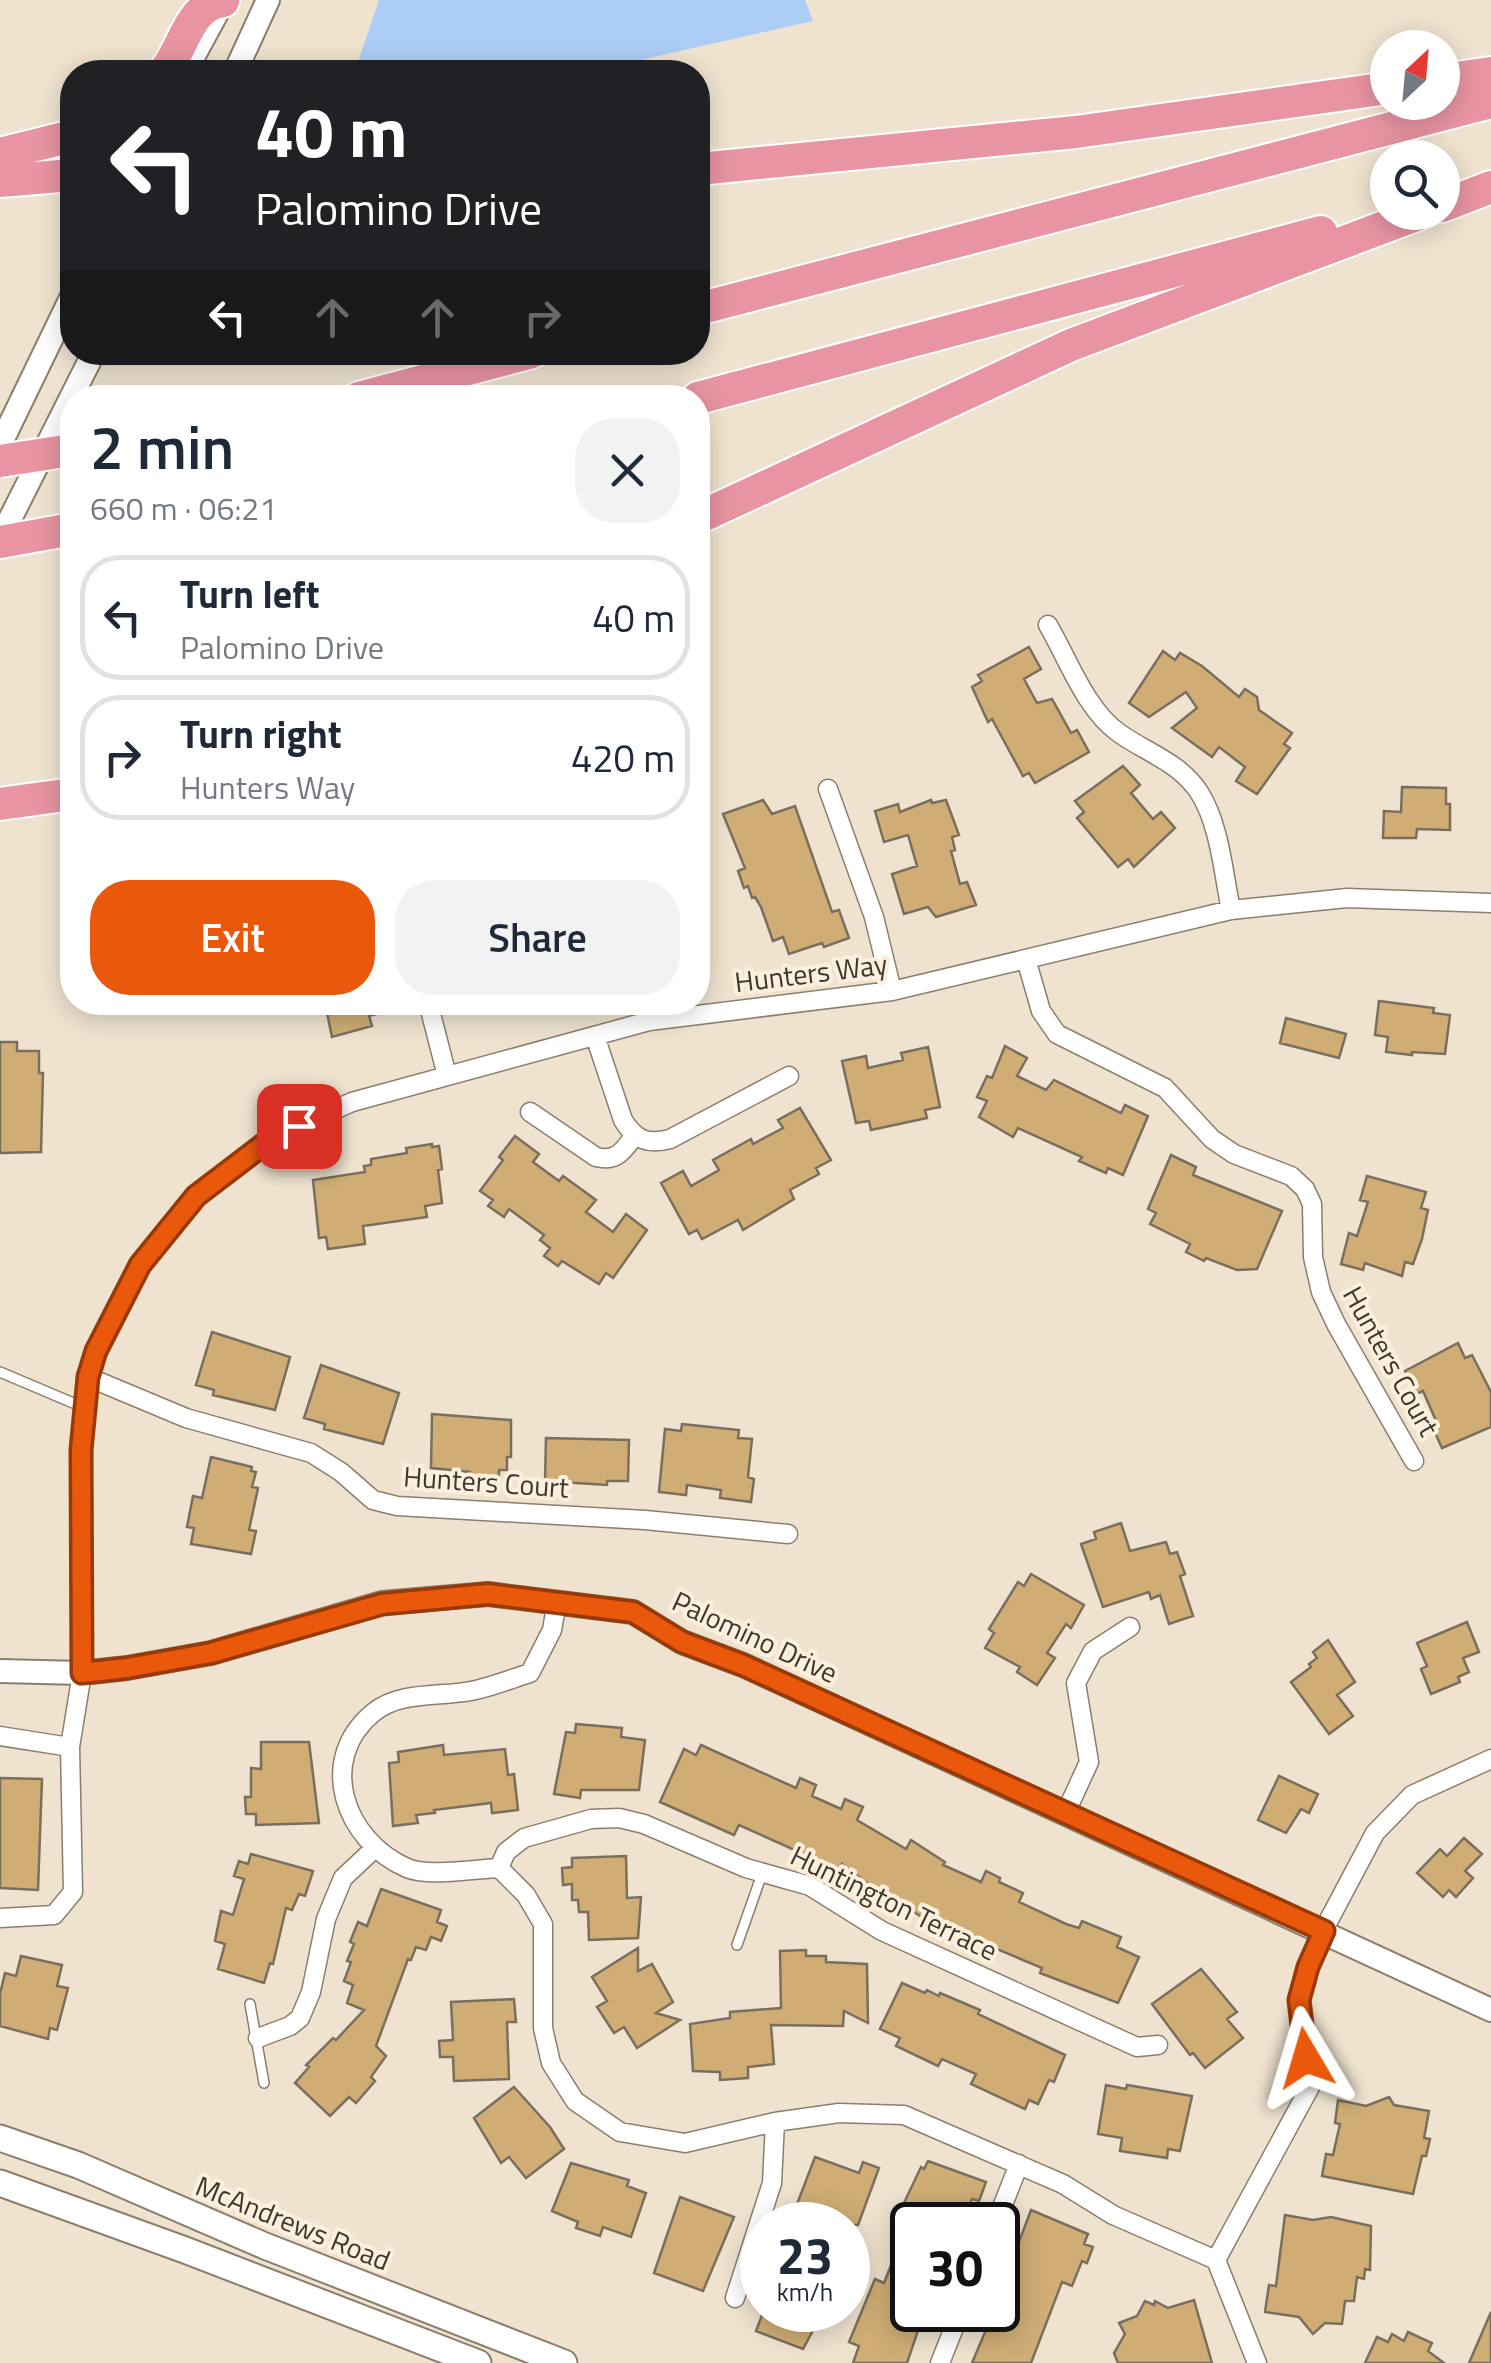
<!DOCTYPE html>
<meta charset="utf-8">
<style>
:root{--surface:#fff;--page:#f2f2f3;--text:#1f2937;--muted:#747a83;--line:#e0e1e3;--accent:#ea580c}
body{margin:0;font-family:"Titillium Web",sans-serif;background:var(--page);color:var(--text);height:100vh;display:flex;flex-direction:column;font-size:38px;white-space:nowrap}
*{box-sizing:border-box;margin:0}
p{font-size:32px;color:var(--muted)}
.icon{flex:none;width:55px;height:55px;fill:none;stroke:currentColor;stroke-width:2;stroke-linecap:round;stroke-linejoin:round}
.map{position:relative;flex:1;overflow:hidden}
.sheet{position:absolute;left:60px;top:385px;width:650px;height:630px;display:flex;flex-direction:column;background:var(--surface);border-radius:40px;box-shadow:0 5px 25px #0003}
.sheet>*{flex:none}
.top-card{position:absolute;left:60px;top:60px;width:650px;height:305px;border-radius:40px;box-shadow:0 5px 25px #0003;background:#202124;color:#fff;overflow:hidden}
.needle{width:65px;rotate:26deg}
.buttons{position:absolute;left:1370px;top:30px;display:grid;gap:20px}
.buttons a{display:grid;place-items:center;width:90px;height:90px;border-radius:50%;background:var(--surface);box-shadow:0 5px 25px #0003;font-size:50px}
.speed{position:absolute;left:740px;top:2202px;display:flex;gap:20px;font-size:50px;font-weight:700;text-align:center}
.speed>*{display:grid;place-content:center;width:130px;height:130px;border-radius:50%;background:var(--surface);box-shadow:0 5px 25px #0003;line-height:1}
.speed small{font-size:25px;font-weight:400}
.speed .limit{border:5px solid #111;border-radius:15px;background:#fff;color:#111}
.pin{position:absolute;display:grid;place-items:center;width:85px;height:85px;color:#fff;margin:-42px;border-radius:20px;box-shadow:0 5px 15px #0006}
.me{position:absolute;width:110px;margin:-55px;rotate:353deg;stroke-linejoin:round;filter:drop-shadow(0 0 8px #0008)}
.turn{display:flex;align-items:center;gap:35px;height:210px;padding:0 30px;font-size:45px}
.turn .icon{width:130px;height:130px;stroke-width:2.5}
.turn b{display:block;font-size:70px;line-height:85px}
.lanes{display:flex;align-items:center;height:95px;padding:0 30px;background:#0003;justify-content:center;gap:50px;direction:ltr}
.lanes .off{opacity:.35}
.round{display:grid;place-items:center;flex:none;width:105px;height:105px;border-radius:40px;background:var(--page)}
.summary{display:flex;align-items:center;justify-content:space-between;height:170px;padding:0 30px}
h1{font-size:60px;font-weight:600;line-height:75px}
.primary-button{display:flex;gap:20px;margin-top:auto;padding:20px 30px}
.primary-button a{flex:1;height:115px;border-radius:40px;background:var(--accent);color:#fff;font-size:40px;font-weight:600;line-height:115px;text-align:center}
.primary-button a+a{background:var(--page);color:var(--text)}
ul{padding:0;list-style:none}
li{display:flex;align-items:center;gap:30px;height:125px;margin:0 20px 15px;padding:0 10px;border:5px solid var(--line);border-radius:40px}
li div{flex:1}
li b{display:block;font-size:38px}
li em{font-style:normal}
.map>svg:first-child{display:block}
</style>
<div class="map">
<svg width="1491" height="2363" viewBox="0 0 1491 2363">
<rect width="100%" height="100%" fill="#efe3cf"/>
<path fill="#accdf5" d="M379 0H805L813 21 587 72H358L357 65Z"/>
<path fill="#cfad75" stroke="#7a6f5e" stroke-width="2.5" d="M1029 647 1041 669 1024 679 1037 703 1052 699 1071 733 1077 730 1089 752 1035 783 1029 773 1023 776 992 719 988 722 972 687 982 681 978 675Z
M1163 651 1175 660 1180 653 1202 666 1239 697 1245 689 1257 697 1259 710 1292 733 1284 744 1290 748 1257 794 1236 781 1245 767 1219 747 1212 757 1172 728 1197 708 1186 692 1149 717 1129 703Z
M1123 766 1140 785 1131 793 1153 819 1161 812 1175 828 1134 867 1128 859 1118 867 1077 818 1084 812 1075 801Z
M1402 787 1446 788V804H1450V830L1417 829 1416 838H1383L1384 811 1401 812Z
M763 800 772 814 795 806 832 912 839 910 849 938 824 947 822 943 789 954 783 937 773 941 761 907 755 897 752 898 748 886 744 888 738 871 745 868 723 814Z
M931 800 932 803 946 800 959 835 952 837 955 850 951 851 960 884 967 882 976 905 936 917 928 907 904 914 892 874 917 866 908 835 884 842 875 811 898 804 900 812Z
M1379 1001 1434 1008 1433 1013 1450 1015 1445 1054 1412 1052V1055L1386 1052 1388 1037 1375 1035Z
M330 1002H399L400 1007 369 1016 372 1026 332 1037 326 1008 331 1006Z
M1286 1018 1346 1034 1339 1058 1280 1043Z
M0 1042H17V1051H39V1073H43L41 1152 0 1153Z
M1005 1046 1027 1058 1017 1076 1046 1090 1054 1080 1121 1113 1125 1105 1148 1116 1123 1175 1108 1168 1106 1173 1079 1161 1082 1157 1018 1128 1013 1137 979 1117 987 1101 977 1097 987 1076 992 1078Z
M928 1047 940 1107 925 1110 927 1118 871 1130 869 1121 856 1123 842 1061 866 1056 868 1068 903 1060 901 1053Z
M800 1108 831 1160 816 1168 819 1174 790 1190 794 1199 743 1230 738 1220 702 1239 697 1230 689 1234 661 1183 683 1171 691 1186 719 1170 713 1160 751 1139 753 1144 783 1128 778 1120Z
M515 1136 539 1154 533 1162 559 1181 563 1176 596 1200 586 1212 613 1232 626 1214 647 1230 613 1278 606 1273 599 1284 562 1261 558 1266 544 1256 550 1248 540 1240 544 1235 509 1209 504 1217 488 1206 493 1200 480 1191 503 1160 499 1157Z
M432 1144V1147L439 1146 442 1169 438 1170 442 1203 425 1206 427 1217 363 1226 365 1244 328 1249 326 1237 319 1238 313 1180 365 1172 364 1166 371 1165V1159L407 1153 406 1148Z
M1171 1155 1196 1167 1193 1175 1282 1211 1257 1269 1237 1270 1206 1258 1204 1261 1186 1252 1190 1244 1150 1224 1156 1213 1148 1209Z
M1367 1176 1426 1192 1421 1208 1428 1210 1422 1239 1413 1264 1405 1262 1402 1276 1365 1263 1363 1270 1341 1264 1349 1233 1357 1236 1368 1202 1360 1200Z
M212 1332 290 1357 275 1410 213 1395 214 1390 196 1385Z
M1458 1343 1465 1358 1472 1355 1491 1392V1427L1442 1448 1432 1426 1437 1423 1423 1391 1416 1394 1405 1371Z
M321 1365 399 1393 383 1444 324 1429 325 1424 304 1418Z
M432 1414 511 1420V1457H507V1470H499V1478H492V1481H470V1472L431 1468Z
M682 1424 739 1430 738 1438 752 1439 748 1477 754 1479 751 1502 720 1498 721 1490 687 1485 686 1495 659 1492 665 1429 681 1431Z
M546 1438 629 1440 628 1481H607V1485L545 1481Z
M211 1457 252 1467 251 1471 256 1472 252 1487 258 1488 249 1530 256 1531 251 1554 191 1544 194 1528 187 1527 193 1496 202 1498Z
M1121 1523 1130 1551 1166 1542 1170 1554 1177 1552 1185 1574 1180 1576 1193 1616 1169 1624 1160 1595 1151 1599 1149 1592 1103 1607 1081 1544 1096 1539 1094 1532Z
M1031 1574 1084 1605 1071 1628 1066 1624 1047 1653 1055 1658 1037 1685 1017 1672 1020 1667 985 1648 994 1633 989 1629 1018 1582 1024 1586Z
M1467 1622 1479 1652 1463 1658 1469 1672 1458 1677 1460 1682 1431 1694 1421 1669 1427 1666 1417 1643Z
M1328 1640 1355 1682 1337 1695 1353 1716 1329 1734 1291 1682 1311 1667 1309 1664 1317 1658 1313 1652Z
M576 1724 622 1728 621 1737 645 1740 639 1790H581L580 1798 554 1794 566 1732 575 1733Z
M261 1742H309L319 1823 256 1825V1814H246L245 1797H251V1768L261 1769Z
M443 1745 444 1755 505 1749 508 1775 514 1774 518 1810 492 1813 491 1803 434 1810 435 1813 416 1815 418 1823 393 1826 389 1763 399 1762 398 1752Z
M701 1745 796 1788 800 1778 816 1785 812 1796 841 1809 845 1799 863 1807 857 1820 906 1849 911 1840 945 1862 943 1865 981 1882 986 1871 1000 1878 999 1882 1023 1893 1019 1902 1066 1924 1079 1928 1082 1921 1121 1937 1117 1947 1139 1957 1118 2003 1040 1973 1042 1968 923 1918 890 1896 887 1901 869 1890 871 1886 842 1864 839 1870 739 1825 734 1835 660 1802 684 1749 696 1755Z
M1279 1776 1318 1794 1309 1813 1301 1809 1286 1833 1258 1820Z
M0 1778 42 1779 38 1890 0 1888Z
M1464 1838 1482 1854 1465 1871 1473 1878 1456 1897 1449 1890 1443 1897 1417 1873 1440 1849 1447 1856Z
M251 1854 313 1871 305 1896 299 1894 292 1910 286 1908 273 1964 270 1963 264 1983 218 1969 225 1944 215 1941 221 1911 233 1915 244 1879 234 1876 239 1861 248 1864Z
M626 1856 627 1898 641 1897 638 1938 589 1940 588 1912H579L578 1900H572V1884L563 1885 562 1868 572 1867V1858Z
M381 1889 441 1910 437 1922 447 1926 441 1941 431 1937 426 1950 416 1947 411 1960 408 1959 376 2046 386 2056 371 2077 375 2081 356 2103 349 2097 330 2116 295 2083 309 2067 306 2065 333 2038 336 2040 364 2010 347 2003 353 1985 344 1981 351 1962 347 1961 354 1944 350 1942 358 1922 367 1926Z
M638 1948V1971L652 1964 673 2002 656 2013 680 2020 637 2048 624 2027 614 2033 597 2007 607 2001 592 1977Z
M806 1950V1956H826V1962L867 1964 868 2023 844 2011 843 2026 771 2025 774 2064 748 2067V2078L720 2080V2072L693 2071 690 2024 730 2018V2012L781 2008 780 1951Z
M21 1956 62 1965 57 1986 68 1988 57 2030 50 2028 48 2039 0 2026V1994L5 1973 16 1976Z
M1201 1969 1237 2012 1227 2019 1243 2038 1205 2068 1193 2053 1190 2055 1152 2004Z
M902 1983 925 1993 927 1990 939 1996 940 1993 980 2010 978 2014 1065 2055 1054 2082 1049 2080 1038 2104 1029 2100 1025 2109 971 2084 976 2074 942 2059 938 2066 896 2046 900 2038 880 2029Z
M514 1999 516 2022H507L509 2079 454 2081 453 2057H440L439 2041 453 2040 451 2002Z
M1106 2085 1126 2089 1127 2085 1192 2096 1180 2151 1168 2149 1167 2158 1120 2151 1122 2138 1098 2134Z
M514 2087 550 2127 564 2149 526 2178 509 2157 501 2163 474 2118Z
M1389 2097 1394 2105 1429 2111 1424 2138 1430 2139 1426 2156H1422L1413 2194 1322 2176 1326 2154 1333 2155 1340 2124 1335 2123 1338 2100 1366 2106Z
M815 2157 859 2173 863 2162 879 2168 858 2225H796L800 2214 794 2212Z
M928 2161 986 2182 979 2201 972 2199 961 2225H912V2310H925L907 2363H853L859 2346 849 2342 875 2279 884 2283 913 2209 903 2205 921 2167 924 2169Z
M571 2163 629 2180 627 2186 646 2193 631 2237 603 2227 600 2236 576 2228 578 2222 552 2211Z
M680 2197 734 2217 703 2291 654 2273Z
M1031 2210 1088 2234 1084 2244 1093 2247 1087 2263 1082 2261 1072 2286 1062 2282 1031 2363H972L991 2318 996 2320 1014 2268 1010 2266Z
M1285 2215 1313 2220 1331 2217 1371 2226 1370 2270 1365 2269 1364 2279 1357 2277 1354 2301H1345L1342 2324 1325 2323 1313 2334 1299 2317 1265 2312 1269 2285 1276 2286Z
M1194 2300 1212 2363H1118L1114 2353 1125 2334 1119 2323 1137 2316 1145 2301 1154 2305 1155 2301 1168 2308Z
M764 2310H824L803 2349 756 2331Z
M1491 2312V2363H1469Z
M1408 2332 1432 2343 1428 2351 1444 2363H1365L1377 2337 1388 2342 1392 2334 1404 2341Z"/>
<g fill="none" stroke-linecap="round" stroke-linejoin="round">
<g stroke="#8a7f6d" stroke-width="12">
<path id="service" d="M0 1372 85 1408
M737 1945 762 1874
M250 2004 264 2083"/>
</g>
<g stroke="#8a7f6d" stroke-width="21">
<path id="minor" d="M1048 625C1068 659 1086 710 1119 733 1147 753 1179 762 1199 792 1220 825 1223 872 1231 910
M828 789 874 917 892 991
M1026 959 1041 1011 1057 1034 1165 1088 1212 1139 1234 1154 1291 1176 1305 1189 1312 1204 1313 1257 1321 1292 1336 1324 1414 1461
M428 1002 447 1076
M595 1036 623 1120C635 1140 648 1145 670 1139L789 1076
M530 1112 596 1157C617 1162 623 1151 635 1135
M88 1377 186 1418 311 1453 341 1472 373 1500 397 1506 645 1520 788 1534
M557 1601 552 1630 530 1673C511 1679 491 1687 471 1691 439 1697 401 1691 374 1712 315 1760 345 1841 407 1868 427 1877 476 1869 499 1868L526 1895 543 1924V2028L551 2063 575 2101 620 2132 685 2143 775 2122 839 2113 904 2115 1063 2184 1113 2215 1216 2260
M0 1736 70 1747
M1066 1812 1089 1762 1076 1683 1093 1651 1130 1627
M499 1868 506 1852 524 1838 591 1819 619 1818 644 1824 746 1868 810 1886 882 1931 1137 2047 1158 2045
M0 1918 54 1915 73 1892 70 1747 82 1673 80 1483 88 1377 96 1351 141 1265 196 1196 272 1138 352 1102 649 1021 892 991 1231 910 1347 898 1491 903
M258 2038 290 2026 300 2018 311 1992 326 1919 343 1878 375 1848
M995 2225 1019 2164
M1216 2260 1310 2087 1299 2000 1308 1967 1323 1931 1375 1833 1412 1795 1491 1759
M1216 2260 1257 2363
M735 2298 772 2183 775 2122
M940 2363 961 2310"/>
</g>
<g stroke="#8a7f6d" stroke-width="26">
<path id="tertiary" d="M185 72 224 0
M235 72 268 0
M0 445 72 296
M0 539 94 352
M0 1671 82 1673 127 1668 211 1653 382 1603 488 1594 633 1612 682 1642 743 1665 1491 2010"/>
</g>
<g stroke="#8a7f6d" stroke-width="29">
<path id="secondary" d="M0 2138 78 2165 265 2246 564 2363
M0 2183 185 2250 478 2363"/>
</g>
<g stroke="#fff" stroke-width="36">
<path id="motorway" d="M164 72C184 49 188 5 223 1
M1442 80 1491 73
M0 154 72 136
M698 169 1076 132 1388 88
M0 181 72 175
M1442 206 1491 187
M698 309 1491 102
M359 398 532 352
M698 398 1321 232
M698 518 1071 345 1424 212
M0 542 72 529
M0 804 72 794"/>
</g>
<use href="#service" stroke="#fff" stroke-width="9"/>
<use href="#minor" stroke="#fff" stroke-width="18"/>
<use href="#tertiary" stroke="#fff" stroke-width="22"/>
<use href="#secondary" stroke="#fff" stroke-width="25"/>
<use href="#motorway" stroke="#e894a2" stroke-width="32"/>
<g stroke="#fff" stroke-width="36" stroke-linecap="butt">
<path id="motorway-bridge" d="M0 461 72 450"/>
</g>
<use href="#motorway-bridge" stroke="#e894a2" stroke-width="32"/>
</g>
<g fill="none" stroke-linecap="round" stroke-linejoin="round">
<g stroke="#983908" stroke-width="25">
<path id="route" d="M299 1126 272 1138 196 1196 140 1265 96 1351 88 1377 81 1450 82 1673 127 1668 211 1653 382 1604 488 1594 633 1612 682 1642 743 1665 1324 1931 1308 1967 1299 2000 1306 2058"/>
</g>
<use href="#route" stroke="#ea580c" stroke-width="18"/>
</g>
<g text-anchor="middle" stroke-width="8" stroke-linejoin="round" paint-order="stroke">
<g font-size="28" fill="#3c3730" stroke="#fcf0dc">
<text transform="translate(811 973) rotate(-7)" y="10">Hunters Way</text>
<text transform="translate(1391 1361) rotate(61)" y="10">Hunters Court</text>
<text transform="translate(486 1482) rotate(4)" y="10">Hunters Court</text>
<text transform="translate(755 1637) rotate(25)" y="10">Palomino Drive</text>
<text transform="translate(894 1903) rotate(26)" y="10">Huntington Terrace</text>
<text transform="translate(293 2223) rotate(22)" y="10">McAndrews Road</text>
</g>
</g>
</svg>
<div class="buttons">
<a><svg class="needle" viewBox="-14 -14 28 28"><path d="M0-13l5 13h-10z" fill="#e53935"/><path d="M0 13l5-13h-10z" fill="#747a83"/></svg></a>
<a><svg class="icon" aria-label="search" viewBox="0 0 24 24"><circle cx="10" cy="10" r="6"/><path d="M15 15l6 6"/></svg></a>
</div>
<div class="speed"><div>23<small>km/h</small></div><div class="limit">30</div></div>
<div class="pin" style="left:299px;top:1126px;background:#d93025"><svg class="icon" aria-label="arrive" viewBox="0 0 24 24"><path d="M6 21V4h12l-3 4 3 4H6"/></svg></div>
<svg class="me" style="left:1306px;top:2058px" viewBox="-20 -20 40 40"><path d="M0-17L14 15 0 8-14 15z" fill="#ea580c" stroke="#fff" stroke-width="4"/></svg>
<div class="top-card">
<div class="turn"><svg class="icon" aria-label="left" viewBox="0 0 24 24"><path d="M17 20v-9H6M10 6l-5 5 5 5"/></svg><div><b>40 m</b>Palomino Drive</div></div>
<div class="lanes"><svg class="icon" aria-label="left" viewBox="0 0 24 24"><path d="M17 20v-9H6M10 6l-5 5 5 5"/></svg><svg class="icon off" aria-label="ahead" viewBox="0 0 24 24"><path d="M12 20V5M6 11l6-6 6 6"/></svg><svg class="icon off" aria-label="ahead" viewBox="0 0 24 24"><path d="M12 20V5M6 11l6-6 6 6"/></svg><svg class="icon off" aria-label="right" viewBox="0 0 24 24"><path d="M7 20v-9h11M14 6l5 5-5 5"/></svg></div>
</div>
<section class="sheet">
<div class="summary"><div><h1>2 min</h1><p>660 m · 06:21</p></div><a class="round"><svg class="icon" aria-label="close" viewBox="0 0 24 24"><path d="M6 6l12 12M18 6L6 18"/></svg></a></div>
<ul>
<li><svg class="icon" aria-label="left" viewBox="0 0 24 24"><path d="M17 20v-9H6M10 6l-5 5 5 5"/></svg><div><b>Turn left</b><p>Palomino Drive</p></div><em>40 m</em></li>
<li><svg class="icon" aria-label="right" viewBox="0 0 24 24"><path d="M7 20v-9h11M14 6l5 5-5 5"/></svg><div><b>Turn right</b><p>Hunters Way</p></div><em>420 m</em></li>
</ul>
<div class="primary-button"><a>Exit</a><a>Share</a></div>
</section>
</div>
